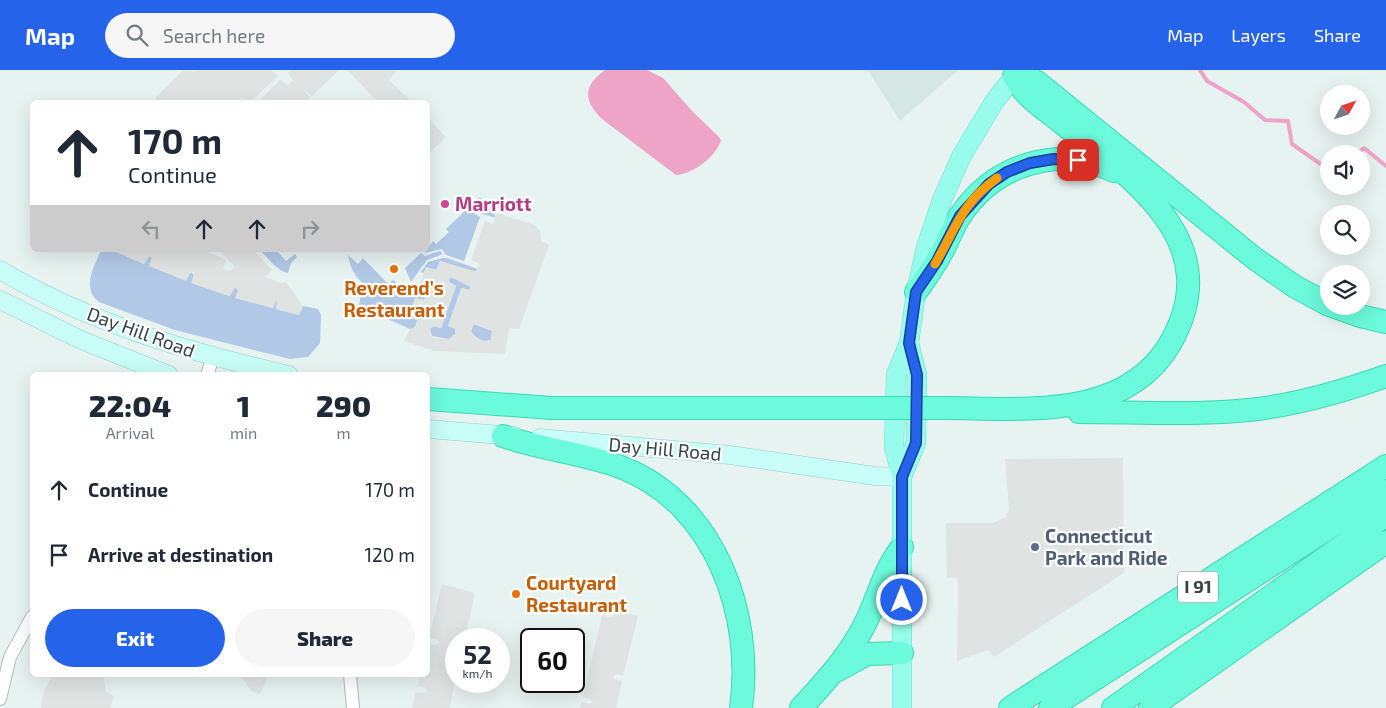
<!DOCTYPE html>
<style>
:root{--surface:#fff;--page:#f6f6f7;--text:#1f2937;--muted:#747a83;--accent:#2563eb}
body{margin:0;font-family:"Exo 2",sans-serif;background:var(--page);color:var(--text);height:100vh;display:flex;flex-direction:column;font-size:19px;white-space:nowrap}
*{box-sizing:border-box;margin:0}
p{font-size:16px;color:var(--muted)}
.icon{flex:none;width:28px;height:28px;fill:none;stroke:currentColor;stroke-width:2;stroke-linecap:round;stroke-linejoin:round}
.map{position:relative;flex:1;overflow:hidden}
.sheet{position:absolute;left:30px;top:302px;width:400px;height:305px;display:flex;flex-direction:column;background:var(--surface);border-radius:8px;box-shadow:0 5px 20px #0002}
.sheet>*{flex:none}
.guide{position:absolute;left:30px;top:30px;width:400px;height:152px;border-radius:8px;box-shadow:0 5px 20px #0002;background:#fff;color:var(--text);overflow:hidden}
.needle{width:32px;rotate:50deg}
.buttons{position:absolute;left:1320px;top:15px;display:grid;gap:10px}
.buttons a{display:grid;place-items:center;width:50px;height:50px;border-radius:50%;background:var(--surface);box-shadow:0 5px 20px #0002;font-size:25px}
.speed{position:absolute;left:445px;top:558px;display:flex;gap:10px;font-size:25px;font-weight:700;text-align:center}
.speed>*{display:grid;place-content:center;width:65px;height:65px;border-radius:50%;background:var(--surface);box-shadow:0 5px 20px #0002;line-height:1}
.speed small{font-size:12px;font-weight:400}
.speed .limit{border:2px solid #111;border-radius:8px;background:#fff;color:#111}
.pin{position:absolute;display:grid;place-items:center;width:42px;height:42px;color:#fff;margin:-21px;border-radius:10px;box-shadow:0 2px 8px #0006}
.me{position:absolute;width:55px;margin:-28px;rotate:0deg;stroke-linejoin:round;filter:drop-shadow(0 0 4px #0008)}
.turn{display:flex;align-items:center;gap:18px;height:105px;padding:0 15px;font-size:22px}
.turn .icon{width:65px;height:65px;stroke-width:2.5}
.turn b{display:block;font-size:35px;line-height:42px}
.lanes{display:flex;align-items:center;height:48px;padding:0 15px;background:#0003;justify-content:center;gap:25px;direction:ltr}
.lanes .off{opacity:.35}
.eta{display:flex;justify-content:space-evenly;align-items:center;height:85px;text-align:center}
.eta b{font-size:30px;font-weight:800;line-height:35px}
.primary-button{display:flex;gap:10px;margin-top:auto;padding:10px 15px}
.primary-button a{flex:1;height:58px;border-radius:30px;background:var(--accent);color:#fff;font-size:20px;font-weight:800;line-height:58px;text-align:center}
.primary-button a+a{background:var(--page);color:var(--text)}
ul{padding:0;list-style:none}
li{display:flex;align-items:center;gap:15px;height:65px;padding:0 15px}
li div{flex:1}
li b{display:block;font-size:19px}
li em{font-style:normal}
header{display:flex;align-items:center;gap:30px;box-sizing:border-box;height:70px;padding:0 25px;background:var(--accent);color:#fff}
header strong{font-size:24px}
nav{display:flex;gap:28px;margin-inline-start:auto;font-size:18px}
.search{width:350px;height:45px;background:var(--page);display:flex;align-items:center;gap:12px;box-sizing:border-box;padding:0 18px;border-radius:28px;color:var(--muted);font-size:19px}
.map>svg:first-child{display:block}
</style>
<header>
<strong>Map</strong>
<div class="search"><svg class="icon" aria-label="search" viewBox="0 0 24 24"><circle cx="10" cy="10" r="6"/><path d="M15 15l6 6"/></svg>Search here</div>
<nav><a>Map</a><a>Layers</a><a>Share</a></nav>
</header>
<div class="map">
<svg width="1386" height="638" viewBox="0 0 1386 638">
<rect width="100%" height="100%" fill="#e7f3f1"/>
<path fill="#d5e7e3" d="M857 0H958L900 51 869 2Z"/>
<path fill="#b1c8e6" d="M480 127 494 142 496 148 473 141 469 137Z
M467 139 480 147 464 191 446 185 442 179 424 183 433 171 436 174 449 162 446 159Z
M101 180H112L144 194 149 186 152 188 150 196 186 210 191 202 194 205 192 213 229 226 235 217 238 221 236 228 273 238 276 229 278 231 276 239 299 245 303 236 318 239 321 245 320 273 308 287 290 289 175 260 99 232C81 218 94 197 101 180Z
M260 180H276L286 191 295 184 297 187 291 193 288 203C277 201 268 188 260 180Z
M440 181 443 184 427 190 411 212 405 198 421 183 425 186Z
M348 185 358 194 363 188 388 214 393 210 406 219 394 225C367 219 353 212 348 185Z
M443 188H447L478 199 474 202 440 191 437 200 426 197 424 203 421 202 428 192Z
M451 207 471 217 469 220 462 218 448 256 456 259 455 264 449 269 432 266 430 259 433 256 441 258 456 216 449 212V208Z
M362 217C380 224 389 231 408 221L426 228 423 230 416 228 417 251 415 257 410 259 359 236Z
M474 254 492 261 491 270C483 273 475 268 471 261Z"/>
<path fill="#dfe4e3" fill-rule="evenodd" d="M183 0 194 2 198 0H272L278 6 250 32 242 28 239 30 241 32H159L155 28Z
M291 0H339L312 26 304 20 310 28 305 32H258L281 9 287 15 293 11 288 3Z
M347 0H395L396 2 389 10 412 32H378Z
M428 48 446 67 428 84Z
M494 142 535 155 540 161 541 171 549 175 519 259 509 258 505 284 434 281 404 271 410 259 415 257 417 252V250L408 247 415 228 424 230 428 221 429 217 420 213 426 197 436 200 440 191 477 202 479 193 471 190 485 151 492 154 495 152ZM451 207 471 217 469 220 461 218 448 256 455 258V264L449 269 436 268 432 266 430 259 433 256 441 258 456 216 448 211ZM474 254 492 261 491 270 485 271 475 267 471 261Z
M112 180H204L226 190 223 199 231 201 234 196 219 180H239L243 182 253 180 272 200 266 207 281 213 286 212 303 236 299 245 276 239 277 229 273 238 235 228 238 221 235 217 230 226 191 213 194 205 193 202H190L186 211 149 196 152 188 149 186 144 194Z
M1123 388 1124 503 994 587 988 580 957 591 958 511 956 508H947L946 453H993L1006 447 1009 439 1005 389Z
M442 514 475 523 465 569H456V596L450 595 448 598 450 602 456 603 450 638H412L416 622 425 623 427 621 426 618 418 616 420 605H428V574L435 575 439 573 437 570 429 568Z
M616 540 638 546 623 606 616 604 613 606 614 609 622 611 616 638H580L581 632 589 634 592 632 590 629 583 627 602 546 612 547Z
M53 605H103L106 622 114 626 110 638H41L44 620Z
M240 605H269L260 624 251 621Z"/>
<path fill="#eea4c7" d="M605 0H647L663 8 693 42 719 67 721 70C716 87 693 104 676 105L602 49C583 30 583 16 605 0Z"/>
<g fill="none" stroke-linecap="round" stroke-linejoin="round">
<path stroke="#eea4c7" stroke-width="4" d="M1200 0 1207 11 1244 32 1265 50 1288 51 1292 74 1329 100
M1357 84 1364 78 1386 96"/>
<g stroke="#aabeba" stroke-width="14">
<path id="street" d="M207 305 213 287
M350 605 353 638
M0 629 10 587 32 547"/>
</g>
<g stroke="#95cfc6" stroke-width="19">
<path id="secondary" d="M0 200C89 253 189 282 289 305
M0 230 81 270 169 305
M428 359 514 366
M540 368 730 385 875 406 902 407"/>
</g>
<g stroke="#67e1cb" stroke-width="20">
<path id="primary" d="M902 407 916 373 917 305 909 273
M902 638V407L894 377 896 305 909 273 916 222 926 178 942 130 961 87 994 32 1019 0"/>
</g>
<g stroke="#3ad9b2" stroke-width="24">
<path id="highway" d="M916 222C926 208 935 195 943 180 949 169 953 157 960 146 994 95 1057 74 1114 101
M1332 236 1360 246 1386 252
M428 329 552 338H871
M943 338C1021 338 1126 352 1171 272 1228 171 1131 108 1062 53 1045 39 1024 27 1014 6L1026 7 1037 12 1254 188 1294 216 1329 235
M1079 342C1138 342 1199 346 1258 339 1302 333 1344 321 1386 306
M503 366C542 380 584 383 623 398 716 435 754 546 741 638
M838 600 867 584 902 583
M801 638C825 612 848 587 864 556 878 529 883 501 902 477
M1010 638 1386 396
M1050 638 1386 421
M1113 638 1386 445
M1150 638 1386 472"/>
</g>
<use href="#street" stroke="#fff" stroke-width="12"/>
<use href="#secondary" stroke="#c7fdf6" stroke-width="18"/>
<use href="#primary" stroke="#97fceb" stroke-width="19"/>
<use href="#highway" stroke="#6bfadb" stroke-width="22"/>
<g stroke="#3ad9b2" stroke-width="24" stroke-linecap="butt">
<path id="highway-bridge" d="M871 338H943"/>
</g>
<use href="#highway-bridge" stroke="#6bfadb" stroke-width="22"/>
</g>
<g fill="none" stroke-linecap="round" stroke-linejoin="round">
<g stroke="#184099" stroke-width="12">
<path id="route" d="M902 530V407L916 373 917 305 909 273 916 222 937 191 960 146 989 114 1007 102 1030 93 1054 89 1078 90"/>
</g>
<use href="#route" stroke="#2563eb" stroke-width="9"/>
<path stroke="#f59e0b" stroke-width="9" d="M935 194C956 158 961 134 997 108"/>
</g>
<circle fill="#d1479c" stroke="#fff" stroke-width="2" cx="445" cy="134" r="5"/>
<g fill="#e8710a" stroke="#fff" stroke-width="2">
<circle cx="394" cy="199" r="5"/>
<circle cx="516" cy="524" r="5"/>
</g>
<circle fill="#5c6f8a" stroke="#fff" stroke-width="2" cx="1035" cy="477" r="5"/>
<g text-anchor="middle" stroke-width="4.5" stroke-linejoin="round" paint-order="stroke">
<rect fill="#fff" stroke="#727e7b" stroke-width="1" x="1178" y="501.5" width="40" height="31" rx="4"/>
<g font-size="18" font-weight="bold" fill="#364642">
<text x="1198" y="523">I 91</text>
</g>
<g font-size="19" font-weight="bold" fill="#b23c85" stroke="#fff" text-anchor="start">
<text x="455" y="141">Marriott</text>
</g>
<g font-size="19" font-weight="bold" fill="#c56008" stroke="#fff">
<text x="394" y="225">Reverend's<tspan x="394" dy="22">Restaurant</tspan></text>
<text x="526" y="520" text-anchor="start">Courtyard<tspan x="526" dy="22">Restaurant</tspan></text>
</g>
<g font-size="19" fill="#364642" stroke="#fff">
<text transform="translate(141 262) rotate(20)" y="7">Day Hill Road</text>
<text transform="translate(665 379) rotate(5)" y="7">Day Hill Road</text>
</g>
<g font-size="19" font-weight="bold" fill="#4e5e75" stroke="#fff" text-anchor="start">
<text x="1045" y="473">Connecticut<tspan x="1045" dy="22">Park and Ride</tspan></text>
</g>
</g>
</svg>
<div class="buttons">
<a><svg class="needle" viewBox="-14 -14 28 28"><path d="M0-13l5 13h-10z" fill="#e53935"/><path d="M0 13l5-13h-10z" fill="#747a83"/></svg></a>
<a><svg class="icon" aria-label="sound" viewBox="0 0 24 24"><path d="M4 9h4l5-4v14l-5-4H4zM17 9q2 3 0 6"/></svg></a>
<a><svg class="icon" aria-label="search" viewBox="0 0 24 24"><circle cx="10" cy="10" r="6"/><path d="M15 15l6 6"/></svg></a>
<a><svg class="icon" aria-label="layers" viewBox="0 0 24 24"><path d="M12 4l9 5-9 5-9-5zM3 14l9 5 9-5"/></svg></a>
</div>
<div class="speed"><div>52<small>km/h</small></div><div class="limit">60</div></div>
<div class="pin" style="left:1078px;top:90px;background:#d93025"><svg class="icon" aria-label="arrive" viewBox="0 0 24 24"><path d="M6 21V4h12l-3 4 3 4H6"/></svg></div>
<svg class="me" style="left:902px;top:530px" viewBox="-20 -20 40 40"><circle r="17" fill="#2563eb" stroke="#fff" stroke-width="3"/><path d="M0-11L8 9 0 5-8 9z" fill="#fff"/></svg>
<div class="guide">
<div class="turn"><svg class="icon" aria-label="ahead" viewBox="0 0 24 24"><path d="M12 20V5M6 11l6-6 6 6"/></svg><div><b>170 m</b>Continue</div></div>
<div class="lanes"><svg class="icon off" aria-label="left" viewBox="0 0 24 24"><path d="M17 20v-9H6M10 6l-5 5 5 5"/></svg><svg class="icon" aria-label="ahead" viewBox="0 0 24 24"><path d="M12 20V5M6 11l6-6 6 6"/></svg><svg class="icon" aria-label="ahead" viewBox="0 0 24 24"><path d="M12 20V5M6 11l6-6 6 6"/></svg><svg class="icon off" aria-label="right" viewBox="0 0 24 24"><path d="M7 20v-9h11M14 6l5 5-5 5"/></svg></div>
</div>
<section class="sheet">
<div class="eta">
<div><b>22:04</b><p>Arrival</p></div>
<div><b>1</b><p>min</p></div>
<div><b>290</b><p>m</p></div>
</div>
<ul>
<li><svg class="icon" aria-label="ahead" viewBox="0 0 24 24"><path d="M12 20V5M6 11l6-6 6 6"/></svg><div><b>Continue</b></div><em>170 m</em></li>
<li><svg class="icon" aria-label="arrive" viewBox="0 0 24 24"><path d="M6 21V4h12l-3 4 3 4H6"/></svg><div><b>Arrive at destination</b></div><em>120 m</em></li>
</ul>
<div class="primary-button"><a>Exit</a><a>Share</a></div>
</section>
</div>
